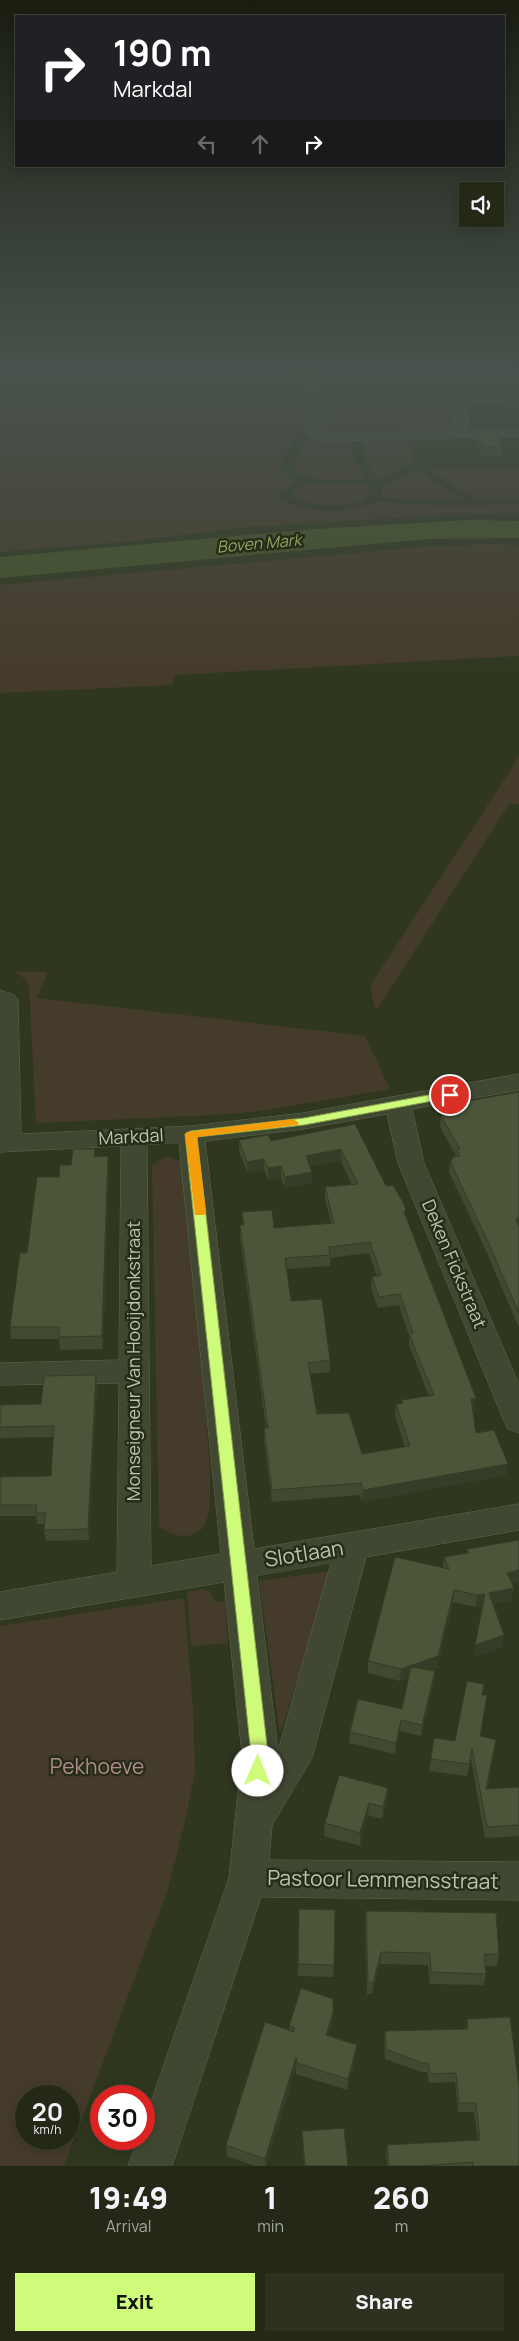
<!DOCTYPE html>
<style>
:root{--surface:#242917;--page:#2c3120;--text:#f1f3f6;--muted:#a3a6a1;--line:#414536;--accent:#cffb7a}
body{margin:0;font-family:Manrope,sans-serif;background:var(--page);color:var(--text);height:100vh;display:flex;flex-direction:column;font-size:19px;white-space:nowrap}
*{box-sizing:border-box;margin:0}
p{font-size:16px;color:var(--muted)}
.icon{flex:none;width:28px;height:28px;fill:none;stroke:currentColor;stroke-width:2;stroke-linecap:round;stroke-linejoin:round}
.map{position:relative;height:2166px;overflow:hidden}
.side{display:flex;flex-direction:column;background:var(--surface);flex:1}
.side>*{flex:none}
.hud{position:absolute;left:15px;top:15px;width:490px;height:152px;border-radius:0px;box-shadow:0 2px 12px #0003,0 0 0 1px var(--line);background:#202124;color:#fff;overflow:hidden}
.controls{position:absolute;left:459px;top:182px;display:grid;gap:10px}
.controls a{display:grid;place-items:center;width:45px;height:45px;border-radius:0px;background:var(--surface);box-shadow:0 2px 12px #0003,0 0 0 1px var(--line);font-size:25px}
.speed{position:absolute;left:15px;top:2085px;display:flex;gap:10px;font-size:25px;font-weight:700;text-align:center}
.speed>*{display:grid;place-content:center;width:65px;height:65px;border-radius:50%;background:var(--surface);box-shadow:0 2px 12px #0003,0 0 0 1px var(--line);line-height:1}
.speed small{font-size:12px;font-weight:400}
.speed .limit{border:8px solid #d22;background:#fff;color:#111}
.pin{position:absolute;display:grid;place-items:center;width:42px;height:42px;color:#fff;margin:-21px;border:2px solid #fff;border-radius:50%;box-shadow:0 1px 5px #0007}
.me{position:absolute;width:55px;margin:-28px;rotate:1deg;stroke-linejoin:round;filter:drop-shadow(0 0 4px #0008)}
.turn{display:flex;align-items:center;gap:18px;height:105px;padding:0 15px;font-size:22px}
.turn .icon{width:65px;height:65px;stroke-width:2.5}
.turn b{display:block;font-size:35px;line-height:42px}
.lanes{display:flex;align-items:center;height:48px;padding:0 15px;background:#0003;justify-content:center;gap:25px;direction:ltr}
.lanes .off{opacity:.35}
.eta{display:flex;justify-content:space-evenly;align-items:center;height:85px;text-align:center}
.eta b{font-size:30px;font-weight:800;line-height:35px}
.action{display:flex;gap:10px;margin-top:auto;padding:10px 15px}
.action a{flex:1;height:58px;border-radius:0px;background:var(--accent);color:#111;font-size:20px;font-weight:800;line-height:58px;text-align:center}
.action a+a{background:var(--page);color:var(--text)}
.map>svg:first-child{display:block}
</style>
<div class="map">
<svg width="519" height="2166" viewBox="0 0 519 2166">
<rect width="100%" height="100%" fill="#30371f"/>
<path fill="#453b2b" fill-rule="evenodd" d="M0 370H519V406L368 397 332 391V396L364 402 455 408 456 427 450 432 338 436 313 432 326 405 314 402V406L280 466 282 472 297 482 278 494 279 500C315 515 340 513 376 502 383 499 395 504 403 504 441 506 481 506 519 504V513L451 515 247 527 125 542 0 552Z
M309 437 350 440 354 460 366 480H320L297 473 295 462Z
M362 439H405L414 461 382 479H377L366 462Z
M418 469 446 489 465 499H399L381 497 383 493 381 484 391 483Z
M430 469 519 470V498L478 499 455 488Z
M309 484H367L369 494C355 510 311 506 293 498L294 491Z
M485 544 519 545V656L175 675 172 685 0 693V585L422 547Z
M519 757V804H509L376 1011 372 995 371 984Z
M14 971 48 972 37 998 365 1036 390 1089 261 1111 215 1115 36 1123 29 986 25 979Z
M169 1157 184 1163C193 1249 200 1334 206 1420 208 1445 214 1496 207 1519 200 1542 173 1539 159 1525L152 1165 163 1158Z
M332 1571 280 1733 259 1581Z
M202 1589 209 1591 216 1602H225L228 1643 191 1646 187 1592Z
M184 1598 193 1709 195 1772 184 1826 168 1889 64 2166H0V1626ZM26 2096H69V2139H26Z"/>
<path fill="#455228" d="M467 520 519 521V538L428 539 0 578V557L316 529Z"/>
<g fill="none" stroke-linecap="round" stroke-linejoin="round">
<g stroke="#5f6650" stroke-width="1">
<path id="minor" d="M295 370H308L319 388 317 391H307Z
M327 396 332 397 334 405 318 429 326 433 454 431 455 406 462 402 469 406 468 430 514 429 519 430V436L326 441 312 437 304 429 320 405 322 397Z
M0 990 14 995 18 1000 21 1134 191 1126 303 1113 519 1074V1090L412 1109 424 1163 519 1385V1433L508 1429 504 1421 398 1163 387 1114 303 1129 205 1141 254 1549 519 1504V1530L366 1557 312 1758 272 1825 269 1860 519 1862V1900L261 1897 172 2166H128L138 2139H144V2122L229 1878 242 1754 224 1582 0 1620V1592L117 1572 119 1383 0 1385V1363L119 1360 121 1146 0 1152ZM179 1143 221 1554 151 1566 147 1145ZM331 1563 278 1751 257 1576Z"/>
</g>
<use href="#minor" fill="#414832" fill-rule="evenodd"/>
</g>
<path fill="#414930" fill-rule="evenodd" d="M476 430 502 447 501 455 482 456 475 439Z
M519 1092V1328L487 1253 449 1172 450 1161 451 1160 452 1157 456 1156 440 1127 441 1116 450 1114 451 1104Z
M355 1124 386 1186 406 1217 475 1410 472 1411 476 1433 506 1475 362 1502 360 1495 272 1502 264 1440V1428H266L240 1237V1225H243L242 1212 274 1228 331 1223 325 1199V1187L352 1185 341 1161 310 1166 312 1172V1183L285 1188 281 1178 268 1180 264 1170 248 1173 239 1152V1140L271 1141ZM369 1253 377 1276 372 1277 371 1288 378 1308 399 1305 409 1336V1345L429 1396 402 1400V1403L396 1404 395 1416 405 1447 362 1454 317 1414 310 1374 330 1372V1360L291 1301 287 1269 330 1266V1258Z
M108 1156 109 1168 103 1349 60 1350 59 1339H11L10 1327 27 1253 71 1165 95 1157Z
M96 1375 97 1386 89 1540 46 1541 44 1530 45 1524H37L36 1516H0V1477L51 1476 54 1437 0 1438V1405L41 1404Z
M467 1549 512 1583V1600L493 1604 503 1647 473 1657 483 1606 476 1607 453 1602 437 1668 432 1670 435 1671 434 1682 421 1736 400 1731 395 1754 349 1743 350 1732 402 1709 409 1678 400 1681 368 1673V1661L443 1568 444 1557 467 1553Z
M484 1684 483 1695 481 1736 494 1751 487 1789 519 1787V1836L485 1838 471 1759 467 1776 429 1771 434 1738 455 1741Z
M388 1788 387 1801 382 1819 368 1815 360 1846 324 1836 325 1823Z
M299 1909 334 1965 333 1977 298 1976Z
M366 1911 499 1954 497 1966H485L486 1974 484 1985 430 1984 428 1965 380 1964 372 1994H367L365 1923Z
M333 2013 332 2024 329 2035 357 2045 356 2055 347 2090 296 2074V2067L266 2166H255L227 2156 226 2145 289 2031V2026Z
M467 2019 519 2166H387L386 2154 387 2145 478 2140 474 2112H458L455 2082 429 2083 427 2072H421L385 2059 384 2040 385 2031 466 2029Z
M302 2131 348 2166H304Z"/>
<path fill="#353c27" d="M341 1149V1161L305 1167 306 1156Z
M108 1156 109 1168 103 1349 102 1336Z
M264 1159V1170L248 1173 247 1162Z
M281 1166V1178L268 1180V1168Z
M312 1172V1183L285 1188V1177Z
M516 1219H519V1230Z
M96 1375 97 1386 89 1540 88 1529Z
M476 1398 475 1410 469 1411 471 1399Z
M508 1464 506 1475 362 1502 363 1490Z
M519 1570V1582L506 1585 507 1573Z
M514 1588 512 1600 487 1605 489 1593Z
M454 1590 453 1602 437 1668 400 1681 401 1669Z
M485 1594 483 1606 476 1607 477 1595Z
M504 1635 503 1647 473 1657 475 1645Z
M435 1671 434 1682 421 1736 422 1725Z
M401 1720 400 1731 395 1754 396 1743Z
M388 1788 387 1801 382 1819 383 1807Z
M369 1803 368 1815 360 1846V1833Z
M381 1952 380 1964 372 1994 373 1983Z
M333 2013 332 2024 326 2045V2035Z
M357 2045 356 2055 347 2090 348 2079Z
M296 2057V2067L266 2166H265V2159Z"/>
<path fill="#4c5538" stroke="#353c27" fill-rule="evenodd" d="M476 430H495L502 447H483Z
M519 1092V1219H516L519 1227V1313L488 1242 450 1161 453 1160 452 1157 460 1156 457 1150 460 1149 441 1116 455 1113 451 1104Z
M355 1124 386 1186 393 1185 403 1202 406 1210 404 1212 476 1398 471 1399 476 1433 494 1430 508 1464 363 1490 361 1483 272 1490 264 1428H268L240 1225H244L242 1212 272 1210 274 1228 334 1223 325 1187 358 1184 341 1149 306 1156 312 1172 285 1177 281 1166 268 1168 264 1159 247 1162 239 1140 268 1135 271 1141ZM370 1242 381 1275 372 1277 379 1297 400 1294 413 1333 409 1334 434 1395 402 1400 403 1403 396 1404 410 1446 362 1454 349 1413 317 1414 308 1363 330 1360 322 1299 291 1301 285 1258 330 1255 329 1247Z
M73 1149H95L94 1157 108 1156 102 1336 59 1337V1327H10L20 1253H27L37 1177H59L60 1165H71Z
M96 1375 88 1529 44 1530 46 1513H36L37 1505H0V1477L51 1476 54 1426 0 1427V1405L41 1404 44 1376Z
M519 1540V1570L507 1573 514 1588 489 1593 504 1635 475 1645 485 1594 477 1595 454 1590 438 1656 401 1669 368 1661 395 1557 449 1569 444 1557 469 1553 467 1549Z
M411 1667 435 1671 422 1725 401 1720 396 1743 350 1732 358 1699 402 1709Z
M467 1681 484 1684 482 1695H487L480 1736 496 1740 486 1789 519 1787V1825L487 1827 472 1748 469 1764 431 1759 434 1738 455 1741Z
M339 1775 388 1788 383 1807 369 1803 360 1833 325 1823Z
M299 1909 335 1910 334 1965 298 1964Z
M366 1911 496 1913 499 1954H484L486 1974 431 1972 430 1953 381 1952 373 1983 368 1982Z
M301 1988 333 1999V2013L326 2035 357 2045 348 2079 297 2063 296 2057 265 2159 226 2145 265 2022 294 2032V2027L289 2026Z
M510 2017 519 2087V2166H473V2162L418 2166H389L387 2145 480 2140 476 2103H459L456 2073 430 2074 428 2063H422L386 2049 385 2031 468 2029 467 2019Z
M344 2128 348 2166H305L302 2131Z"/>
<linearGradient id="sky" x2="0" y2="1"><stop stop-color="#1a1e11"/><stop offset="0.55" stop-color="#48534d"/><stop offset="1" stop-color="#48534d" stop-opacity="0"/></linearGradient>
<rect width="519" height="674" fill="url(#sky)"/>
<path fill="#cffb7a" stroke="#87a34f" d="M450 1091 455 1095 454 1097 304 1125 197 1137 268 1754 264 1776 258 1779 252 1776 250 1771 251 1754 185 1134 191 1131 304 1118Z"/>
<path fill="#f59e0b" d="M293 1119 299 1123 297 1125 197 1137 206 1212 204 1215H195L185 1134 187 1132Z"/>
<g text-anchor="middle" stroke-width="5" stroke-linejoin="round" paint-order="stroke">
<g font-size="16" font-style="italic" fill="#92a663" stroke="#262c18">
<text transform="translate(259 543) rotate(-5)" y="6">Boven Mark</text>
</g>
<g font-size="18" fill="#bcc5ac" stroke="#262c18">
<text transform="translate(131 1137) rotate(-3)" y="6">Markdal</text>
<text transform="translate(454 1264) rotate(67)" y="6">Deken Fickstraat</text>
<text transform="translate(134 1361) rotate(-90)" y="6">Monseigneur Van Hooijdonkstraat</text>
</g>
<g font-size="21" fill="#bcc5ac" stroke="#262c18">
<text transform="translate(304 1554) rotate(-9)" y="7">Slotlaan</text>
<text transform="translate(383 1880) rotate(1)" y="7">Pastoor Lemmensstraat</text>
</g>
<g font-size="21" fill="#b08a8c" stroke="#262c18">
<text x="97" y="1774">Pekhoeve</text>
</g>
</g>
</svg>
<div class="controls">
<a><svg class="icon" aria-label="sound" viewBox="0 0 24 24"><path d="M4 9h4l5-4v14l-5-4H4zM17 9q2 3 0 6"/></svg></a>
</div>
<div class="speed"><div>20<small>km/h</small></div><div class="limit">30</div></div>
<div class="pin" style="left:450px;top:1095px;background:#d93025"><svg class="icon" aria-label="arrive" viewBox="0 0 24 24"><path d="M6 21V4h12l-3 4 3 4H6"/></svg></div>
<svg class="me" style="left:258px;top:1771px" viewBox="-20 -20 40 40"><circle r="19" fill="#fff"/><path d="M0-13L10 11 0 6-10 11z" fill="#cffb7a"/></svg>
<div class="hud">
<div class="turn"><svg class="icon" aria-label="right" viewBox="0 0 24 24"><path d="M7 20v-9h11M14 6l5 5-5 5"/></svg><div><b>190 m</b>Markdal</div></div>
<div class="lanes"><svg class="icon off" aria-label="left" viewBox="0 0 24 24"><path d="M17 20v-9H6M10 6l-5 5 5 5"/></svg><svg class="icon off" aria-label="ahead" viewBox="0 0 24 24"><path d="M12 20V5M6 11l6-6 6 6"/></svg><svg class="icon" aria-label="right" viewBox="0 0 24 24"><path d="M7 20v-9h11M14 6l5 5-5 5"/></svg></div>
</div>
</div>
<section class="side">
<div class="eta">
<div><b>19:49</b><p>Arrival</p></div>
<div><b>1</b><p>min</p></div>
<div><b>260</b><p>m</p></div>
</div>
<div class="action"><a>Exit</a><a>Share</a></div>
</section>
